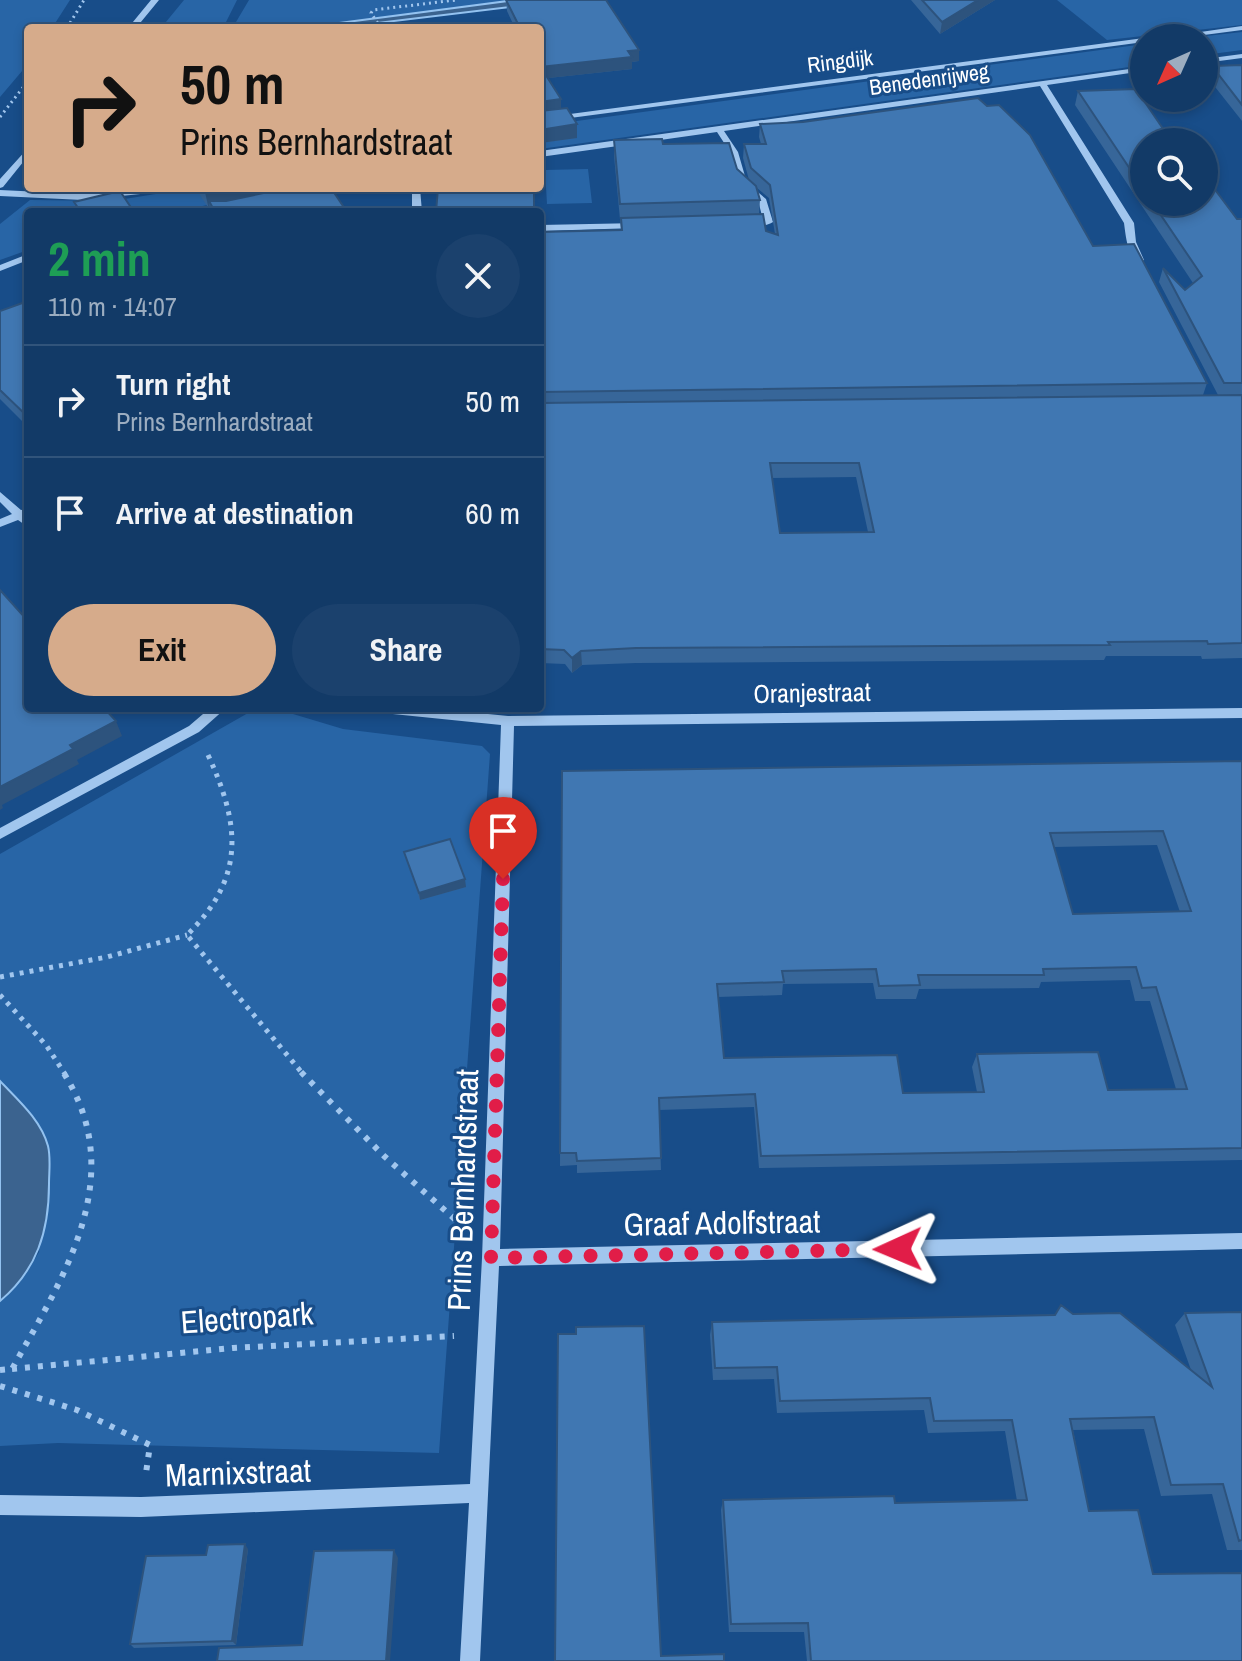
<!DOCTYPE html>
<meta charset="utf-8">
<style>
:root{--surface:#123a67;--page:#1b416d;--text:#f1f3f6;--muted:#9cadc0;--line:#31547b;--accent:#d6ab8b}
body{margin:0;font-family:"Archivo Narrow",sans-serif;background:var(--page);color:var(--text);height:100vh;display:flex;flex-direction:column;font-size:30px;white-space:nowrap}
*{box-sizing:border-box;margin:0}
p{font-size:26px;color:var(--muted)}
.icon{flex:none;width:44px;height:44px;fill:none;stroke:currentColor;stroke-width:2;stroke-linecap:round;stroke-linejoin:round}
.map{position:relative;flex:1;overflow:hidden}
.details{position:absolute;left:24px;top:208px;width:520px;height:504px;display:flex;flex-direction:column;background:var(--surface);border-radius:8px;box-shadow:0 4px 12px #0003,0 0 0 2px var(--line)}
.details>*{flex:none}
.top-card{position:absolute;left:24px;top:24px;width:520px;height:168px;border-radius:8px;box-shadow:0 4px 12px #0003,0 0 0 2px var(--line);background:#d6ab8b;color:#111;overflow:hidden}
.needle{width:52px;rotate:225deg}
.buttons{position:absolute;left:1130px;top:24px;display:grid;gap:16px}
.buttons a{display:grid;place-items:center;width:88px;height:88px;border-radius:50%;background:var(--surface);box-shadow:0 4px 12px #0003,0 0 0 2px var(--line);font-size:40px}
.pin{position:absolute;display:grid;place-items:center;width:68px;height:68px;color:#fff;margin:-82px -34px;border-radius:50% 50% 50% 0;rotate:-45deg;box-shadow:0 0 8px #0007}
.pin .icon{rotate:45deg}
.me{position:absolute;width:88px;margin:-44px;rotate:269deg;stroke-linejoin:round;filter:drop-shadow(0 0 6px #0008)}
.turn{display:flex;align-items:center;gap:28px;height:168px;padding:0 24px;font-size:36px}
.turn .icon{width:104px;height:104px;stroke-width:2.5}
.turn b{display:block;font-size:56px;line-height:68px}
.round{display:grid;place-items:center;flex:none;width:84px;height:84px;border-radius:42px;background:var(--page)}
.headline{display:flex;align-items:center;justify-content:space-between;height:136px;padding:0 24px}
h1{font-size:48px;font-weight:700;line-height:60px;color:#1e9e55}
.button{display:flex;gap:16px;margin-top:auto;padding:16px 24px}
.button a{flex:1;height:92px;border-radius:48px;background:var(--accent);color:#111;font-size:32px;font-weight:700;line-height:92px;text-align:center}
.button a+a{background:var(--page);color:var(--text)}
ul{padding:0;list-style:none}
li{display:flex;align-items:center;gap:24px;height:112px;padding:0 24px;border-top:2px solid var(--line)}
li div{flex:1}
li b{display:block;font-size:30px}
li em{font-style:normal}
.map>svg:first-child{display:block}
</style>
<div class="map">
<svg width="1242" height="1661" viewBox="0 0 1242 1661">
<rect width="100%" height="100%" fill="#184d89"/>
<path fill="#2865a6" d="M0 0H70L52 28H28V64L0 97Z
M184 0H237L226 22H236L249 0H515L301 28H161Z
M1057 0H1242V25L1107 40Z
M1242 32V50L1204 55V38H1188Z
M1144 44V65L540 149V126Z
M588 169 592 203 547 204 545 170Z
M193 188H295L172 212H28V250L0 260V224L30 200 112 201Z
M257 708H273L343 729 482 746 490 754 439 1453 58 1443 0 1446V1301L26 1274 39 1252 48 1148 28 1111 0 1081V854Z"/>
<path fill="#3b638f" stroke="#93c2f0" stroke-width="2" d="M515 0H567L336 28H301Z
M0 1081C18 1100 41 1120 48 1146 51 1158 49 1172 49 1184 49 1231 37 1270 0 1301Z"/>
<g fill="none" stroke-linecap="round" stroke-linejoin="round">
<path stroke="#a1c6ee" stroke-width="3" stroke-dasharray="2 4" stroke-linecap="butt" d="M67 28 84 0
M381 28 371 13 373 10 456 0
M0 117 28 81"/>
<path stroke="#a1c6ee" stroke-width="5" stroke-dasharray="4 6" stroke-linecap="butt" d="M208 755C241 826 245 878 187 935L303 1074
M0 977 107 957 187 935
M0 995 46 1045 65 1074"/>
<path stroke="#a1c6ee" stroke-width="6" stroke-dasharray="5 8" stroke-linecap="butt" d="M301 1072 384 1156 458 1222
M12 1369 233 1348 454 1336
M0 1370 12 1369C64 1276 130 1176 63 1072
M0 1386 77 1410 150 1445 146 1473"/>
<path fill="#a1c6ee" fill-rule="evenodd" d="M151 0H159L136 28H128Z
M1242 26V30L1181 38H1159Z
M1144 38V42L540 122V118Z
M1242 54V58L1204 63V59Z
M1144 67V71L1047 85 1134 223 1136 242 1144 260 1139 263C1127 255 1126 237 1124 223L1040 86 724 131 738 152 747 183 766 199 773 222C766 227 748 228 741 223L746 220H763L758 200 739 184 730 152 717 132 540 157V151Z
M28 148V156L3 187 0 188V179Z
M144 188H173L169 191 83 200 0 196V190L83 194Z
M412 188H420L422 212H412Z
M640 223 642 225 637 228 540 231V225Z
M28 254V260L0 271V265Z
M0 492 21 510 28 509V527L18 520 0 527V519L12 514 0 502Z
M210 708H226L199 732 0 839V828L189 726Z
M376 708H428L508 716 1242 708V718L514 726 500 1249 1242 1233V1249L499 1266 480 1661H460L469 1503 141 1517 0 1515V1495L141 1497 470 1484 482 1258 501 725 383 713Z"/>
</g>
<path fill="#376699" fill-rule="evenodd" d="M506 0 639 61 632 62V69L548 78 561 99V109L577 138 540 143V28H515L507 11Z
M911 0H995L940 34Z
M1242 65V121L1208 78 1212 66Z
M1078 91 1144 142V202H1204L1237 219H1242V658L1202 659 1201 656H1106L1104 660 636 663 582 665 572 673 565 664 540 663V232L621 230 614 156V140L663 144 737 169 749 180 743 158 744 144H761L759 137 760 124 1093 246 1207 383 1203 395H1218L1159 282 1163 268 1185 290 1193 283 1075 105ZM757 188 769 198 775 234 766 231 759 214 760 200ZM856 477 868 532 780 533 772 478Z
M197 188H331L347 212H211L198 192Z
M28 301V427L0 399V311Z
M1242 761V1160L759 1168 754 1107 659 1110 661 1170 577 1173V1165L560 1166 562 771ZM1157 845 1180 912 1073 914 1054 847ZM1130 980 1135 1001H1150L1176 1089 1108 1090 977 1054 972 1067 977 1092 903 1093 724 1058 718 997 782 995 783 984 873 983 876 999H916L919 989 1039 988 1041 982Z
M404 852 466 887 420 900 406 859Z
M1242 1312V1550H1227L1212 1494 1161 1496 1144 1429 1073 1430 1089 1511 1242 1661H807L804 1632H729L721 1510 723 1500 895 1503 1017 1501 1005 1431 928 1433 924 1410 777 1413 774 1379 713 1380 710 1335 712 1322 1073 1314 1191 1370 1175 1325 1185 1313Z
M248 1549 236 1645 134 1648 130 1644Z"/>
<path fill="#2d537d" d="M978 0H995L940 34 942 22Z
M639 50V61L632 62V69L540 79V67Z
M561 99V112L540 115V102Z
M577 124V138L540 143V130Z
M223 188H308L213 209 209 201 210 209 209 210 205 192Z
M581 651 582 665 572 673V658Z
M116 721 122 736 77 760 79 764 2 805 3 808 0 810V787L70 745Z
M465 879 466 887 420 900 419 893Z
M245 1544 248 1549 236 1645 232 1641Z
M394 1550 398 1558 390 1661H386Z"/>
<path fill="#4077b2" stroke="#2d537d" stroke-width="2" fill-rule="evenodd" d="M506 0H606L639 50 628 51 632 57 540 67V28H520Z
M922 0H978L942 22Z
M1242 65V105L1212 66Z
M540 66 561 99 540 102Z
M1136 89 1172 142H1144V190L1078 91Z
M978 98 987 106 999 105 1030 135 1093 246 1134 244 1207 383 540 392V232L622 230 621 218 763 214 766 231 778 235 770 185 751 168 744 144H766L760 124 803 122Z
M567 108 577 124 540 130V111Z
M662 139 663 144 729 143 737 169 756 186 760 200 620 204 614 140Z
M1204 183H1210L1237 219H1242V383H1224L1163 268 1185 290 1202 276 1152 202H1204Z
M202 188H223L205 192Z
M287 188H331L347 212H215L209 201H226Z
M438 188H534V212H436Z
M120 191 134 212H81L74 202Z
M28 301V417L0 390V311Z
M1242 395V643L1208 644 1207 641 1108 642 1110 645 636 648 581 651 572 658 564 650 540 649V403ZM770 463H859L874 532 780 533Z
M0 590 28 621V708H104L116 721 70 745 73 749 0 787Z
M1242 761V1148L761 1156 755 1094 659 1098 661 1158 577 1161 576 1153H560L562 771ZM1163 831 1191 911 1073 914 1050 833ZM1136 967 1142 988 1156 987 1187 1089 1108 1090 1098 1052 977 1054 984 1092 903 1093 897 1055 724 1058 717 984 784 982 782 971 876 969 879 986 920 985 918 975H1044L1043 969Z
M450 839 465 879 419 893 404 852Z
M1061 1305 1073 1314 1120 1313 1212 1387 1185 1313 1242 1312V1540L1239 1541 1223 1484 1171 1485 1154 1417 1070 1419 1089 1511 1138 1510 1153 1574 1242 1573V1661H811L808 1623 731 1624 723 1500 894 1496 895 1503 1027 1500 1012 1420 934 1421 930 1398 780 1401 777 1367 715 1368 712 1322 1055 1315Z
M644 1326 661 1656 724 1654V1661H555L558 1334H576V1327Z
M245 1544 232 1641 130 1644 146 1556 206 1555 208 1545Z
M394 1550 386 1661H217L219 1648 302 1645 314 1551Z"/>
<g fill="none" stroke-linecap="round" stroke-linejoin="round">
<path stroke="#e11d48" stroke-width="14" stroke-dasharray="0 25.2" d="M503 879 491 1258 898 1249"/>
</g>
<g text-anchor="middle" stroke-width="6" stroke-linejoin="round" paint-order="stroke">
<g font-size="22" fill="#fff" stroke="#184d89">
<text transform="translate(840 61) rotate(-7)" y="8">Ringdijk</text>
<text transform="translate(929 79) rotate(-8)" y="8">Benedenrijweg</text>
</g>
<g font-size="26" fill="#fff" stroke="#184d89">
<text transform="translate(812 693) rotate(-1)" y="9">Oranjestraat</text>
</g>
<g font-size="32" fill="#fff" stroke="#184d89">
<text transform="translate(463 1190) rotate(-88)" y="11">Prins Bernhardstraat</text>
<text transform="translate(722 1223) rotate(-1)" y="11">Graaf Adolfstraat</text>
<text transform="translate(247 1318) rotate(-4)" y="11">Electropark</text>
<text transform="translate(238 1473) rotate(-2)" y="11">Marnixstraat</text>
</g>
</g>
</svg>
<div class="buttons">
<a><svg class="needle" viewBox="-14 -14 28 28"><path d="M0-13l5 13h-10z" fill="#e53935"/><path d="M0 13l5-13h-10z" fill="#9cadc0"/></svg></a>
<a><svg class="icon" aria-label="search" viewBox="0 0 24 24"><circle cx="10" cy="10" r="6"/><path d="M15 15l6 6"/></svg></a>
</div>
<div class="pin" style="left:503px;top:879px;background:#d93025"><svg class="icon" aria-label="arrive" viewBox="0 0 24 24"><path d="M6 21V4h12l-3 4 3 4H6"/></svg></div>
<svg class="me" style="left:898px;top:1249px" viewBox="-20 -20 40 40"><path d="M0-17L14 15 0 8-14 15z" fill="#e11d48" stroke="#fff" stroke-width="4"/></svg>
<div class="top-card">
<div class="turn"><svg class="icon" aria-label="right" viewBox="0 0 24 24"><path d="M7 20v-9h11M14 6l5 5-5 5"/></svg><div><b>50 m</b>Prins Bernhardstraat</div></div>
</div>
<section class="details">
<div class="headline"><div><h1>2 min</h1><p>110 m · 14:07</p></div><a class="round"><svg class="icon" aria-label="close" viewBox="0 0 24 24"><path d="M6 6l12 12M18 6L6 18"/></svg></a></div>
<ul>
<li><svg class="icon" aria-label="right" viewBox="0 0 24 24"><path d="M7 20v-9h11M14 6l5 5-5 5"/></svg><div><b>Turn right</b><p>Prins Bernhardstraat</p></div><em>50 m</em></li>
<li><svg class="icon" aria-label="arrive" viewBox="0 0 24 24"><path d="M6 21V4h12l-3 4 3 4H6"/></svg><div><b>Arrive at destination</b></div><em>60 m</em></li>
</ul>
<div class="button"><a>Exit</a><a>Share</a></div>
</section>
</div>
